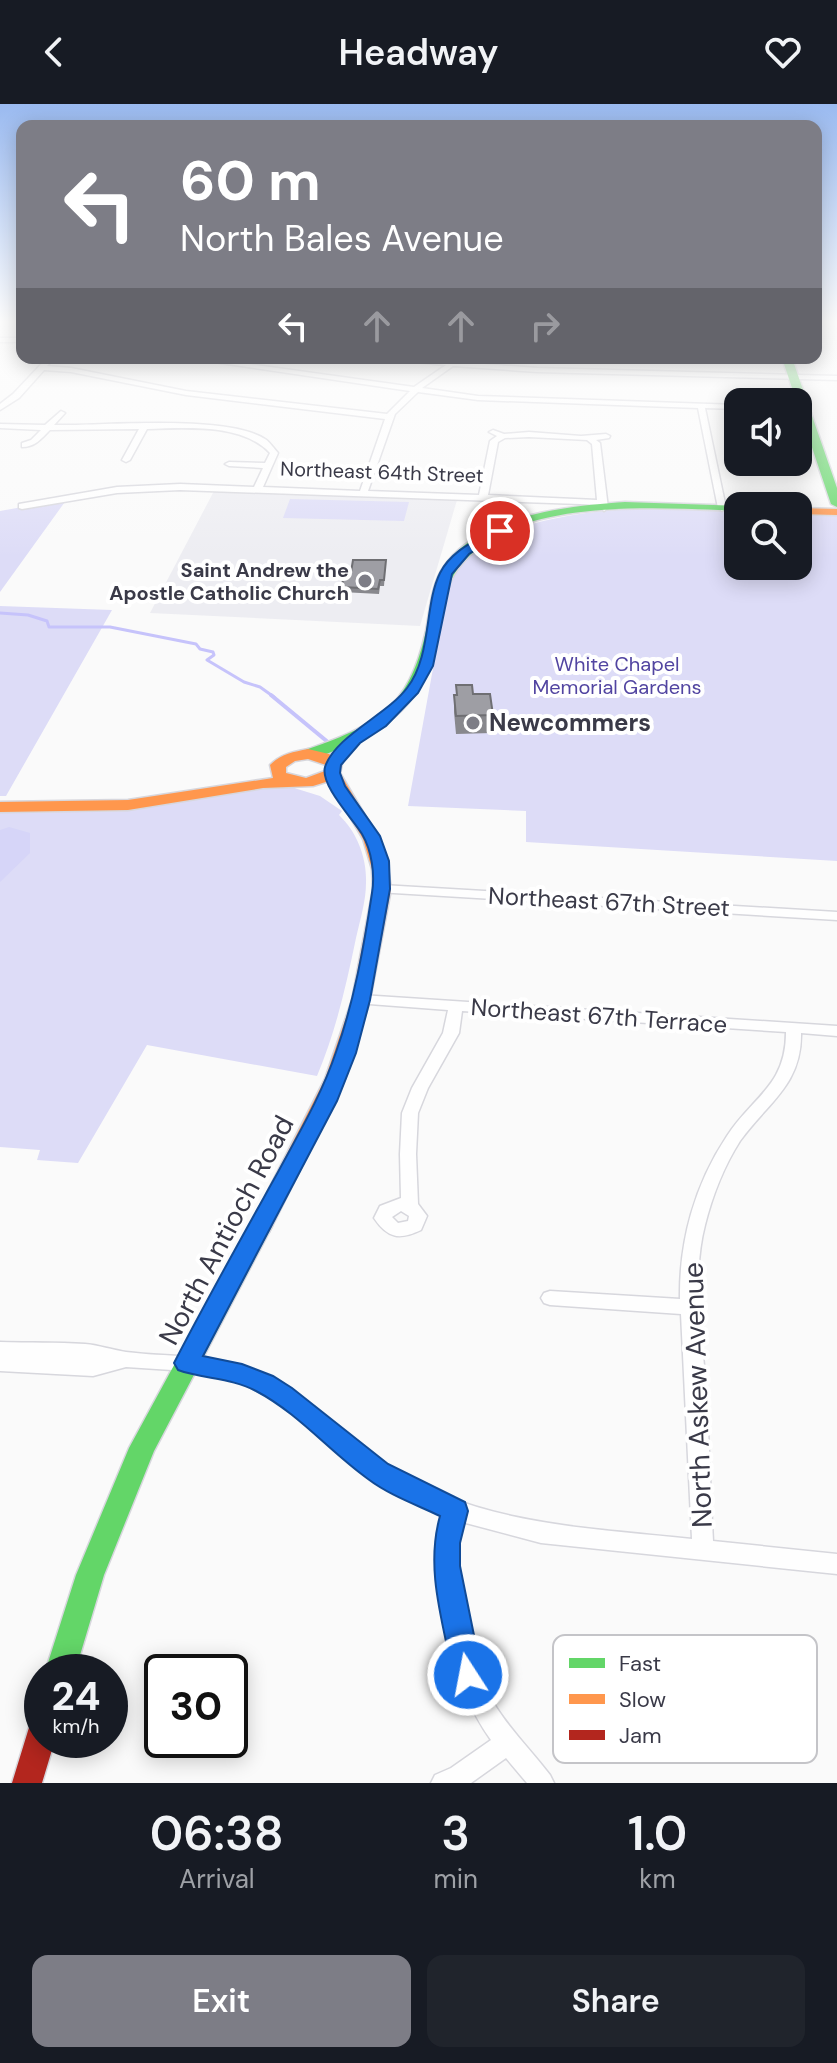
<!DOCTYPE html>
<style>
:root{--surface:#171b24;--page:#20242c;--text:#f1f3f6;--muted:#9ea1a6;--accent:#7d7d86}
body{margin:0;font-family:"DM Sans",sans-serif;background:var(--page);color:var(--text);height:100vh;display:flex;flex-direction:column;font-size:30px;white-space:nowrap}
*{box-sizing:border-box;margin:0}
p{font-size:26px;color:var(--muted)}
.icon{flex:none;width:44px;height:44px;fill:none;stroke:currentColor;stroke-width:2;stroke-linecap:round;stroke-linejoin:round}
.map{position:relative;height:1679px;overflow:hidden}
.drawer{display:flex;flex-direction:column;background:var(--surface);flex:1}
.drawer>*{flex:none}
.guide{position:absolute;left:16px;top:16px;width:806px;height:244px;border-radius:16px;box-shadow:0 4px 20px #0003;background:#7d7d86;color:#fff;overflow:hidden}
.buttons{position:absolute;left:724px;top:284px;display:grid;gap:16px}
.buttons a{display:grid;place-items:center;width:88px;height:88px;border-radius:16px;background:var(--surface);box-shadow:0 4px 20px #0003;font-size:40px}
.speed{position:absolute;left:24px;top:1550px;display:flex;gap:16px;font-size:40px;font-weight:700;text-align:center}
.speed>*{display:grid;place-content:center;width:104px;height:104px;border-radius:50%;background:var(--surface);box-shadow:0 4px 20px #0003;line-height:1}
.speed small{font-size:20px;font-weight:400}
.speed .limit{border:4px solid #111;border-radius:12px;background:#fff;color:#111}
.pin{position:absolute;display:grid;place-items:center;width:68px;height:68px;color:#fff;margin:-34px;border:4px solid #fff;border-radius:50%;box-shadow:0 2px 8px #0007}
.me{position:absolute;width:88px;margin:-44px;rotate:349deg;stroke-linejoin:round;filter:drop-shadow(0 0 6px #0008)}
.turn{display:flex;align-items:center;gap:28px;height:168px;padding:0 32px;font-size:36px}
.turn .icon{width:104px;height:104px;stroke-width:2.5}
.turn b{display:block;font-size:56px;line-height:68px}
.lanes{display:flex;align-items:center;height:76px;padding:0 32px;background:#0003;justify-content:center;gap:40px;direction:ltr}
.lanes .off{opacity:.35}
.eta{display:flex;justify-content:space-evenly;align-items:center;height:136px;text-align:center}
.eta b{font-size:48px;font-weight:600;line-height:56px}
.primary-button{display:flex;gap:16px;margin-top:auto;padding:16px 32px}
.primary-button a{flex:1;height:92px;border-radius:16px;background:var(--accent);color:#fff;font-size:32px;font-weight:600;line-height:92px;text-align:center}
.primary-button a+a{background:var(--page);color:var(--text)}
header{display:flex;justify-content:space-between;align-items:center;height:104px;padding:0 32px;background:var(--surface);font-size:36px;font-weight:600}
.map>svg:first-child{display:block}
</style>
<header><svg class="icon" aria-label="back" viewBox="0 0 24 24"><path d="M15 5l-7 7 7 7"/></svg>Headway<svg class="icon" aria-label="heart" viewBox="0 0 24 24"><path d="M12 20l-8-8c-3-5 5-10 8-4 3-6 11-1 8 4z"/></svg></header>
<div class="map">
<svg width="837" height="1679" viewBox="0 0 837 1679">
<rect width="100%" height="100%" fill="#fafafa"/>
<path fill="#ededf2" d="M214 387 457 396 420 522 150 509Z"/>
<path fill="#dddcf7" d="M67 395 0 488V407Z
M290 395 409 398 404 417 283 414Z
M638 404 738 407V462H798V410L837 411V757L526 738V707L408 702 446 493C448 486 450 476 454 469 483 417 585 408 638 404Z
M0 502 112 506 6 692H0Z
M291 683 320 692 342 707 339 711C357 728 367 754 366 779 366 797 360 816 356 834 346 882 336 927 317 972L147 941 78 1059 37 1056 40 1046 0 1043V709L127 707 259 684Z"/>
<path fill="#d6d5f8" d="M9 723 30 729V749L0 778V726Z"/>
<g fill="none" stroke-linecap="round" stroke-linejoin="round">
<path stroke="#c6c3fb" stroke-width="3" d="M0 509 28 511 47 517 49 523H110L196 540 200 545 213 548 214 551 207 556 244 578 260 583 274 593"/>
<path stroke="#c6c3fb" stroke-width="4" d="M271 591 329 639"/>
<g stroke="#d7d7dd" stroke-width="3">
<path id="street" d="M0 234H22V238H0Z
M47 254H55L47 262 71 264 186 287 387 310 410 287 187 254H206L414 283 446 261 376 254H408L537 264 837 272V276L537 268 453 262 422 284 478 292 738 301V305L705 304 726 404 722 407 718 404 698 304 478 296 418 288 395 310 368 387 479 391 490 337 497 332 489 328 493 326 504 330 529 328 581 332 606 330 610 332 609 334 596 336 600 339 608 404 604 407 599 401 580 400 180 386 117 389 22 405 19 404V400L117 383 180 380 254 383 263 364 229 362 225 360 229 358 265 359 270 349C242 319 185 324 147 325L130 356 126 358 122 356 139 325 50 326C41 335 35 343 22 343V339L31 336 41 326 0 324V320L45 321 61 307 65 309 54 321C104 322 226 310 265 335 270 338 274 345 278 349L263 383 360 387 385 315 186 291 71 268 44 266 19 294 0 306V300L13 290ZM529 333 587 336 592 340 597 396 488 391 498 338 505 334Z
M382 781 837 808V816L377 788 375 785 377 782Z
M361 891 837 922V932L801 929C802 981 767 999 740 1037 724 1062 712 1093 705 1121 692 1171 701 1223 705 1273 709 1328 710 1383 713 1437L837 1450V1470L541 1439 462 1418C449 1463 469 1559 493 1598 509 1625 531 1646 550 1671L554 1679H527L506 1654 471 1679H431L435 1671 451 1664 491 1636C452 1582 424 1477 443 1412L405 1394 372 1375 276 1297 238 1277 187 1267 126 1263 93 1272 0 1267V1238C28 1239 57 1238 85 1240 99 1241 112 1246 126 1248 166 1253 207 1250 246 1263 303 1284 339 1333 389 1364 480 1421 588 1424 692 1435L681 1210 550 1201 544 1199 541 1194 544 1189 550 1187 680 1195C679 1137 695 1080 727 1032 753 992 786 982 786 928L462 907 459 929 428 984 418 1009 416 1050 418 1100 427 1112 421 1126C400 1136 388 1135 374 1114L380 1102 401 1094 400 1050 402 1009 412 984 443 929 448 906 356 899 354 896 356 893ZM401 1107 409 1112 408 1117 398 1119 392 1113Z"/>
</g>
<g stroke="#d7d7dd" stroke-width="3">
<path id="fast" d="M782 254H792L837 384V403L831 400Z
M625 398 742 402H738V407C664 404 538 395 478 444 449 468 448 481 441 517 429 580 410 614 349 640 336 646 317 656 303 653V647C376 621 408 607 426 527 430 507 431 485 441 467 475 411 567 402 625 398Z
M261 1114 269 1116 272 1122 154 1347 104 1471 75 1568H45L76 1471 129 1344 253 1116Z"/>
</g>
<g stroke="#d7d7dd" stroke-width="3">
<path id="slow" d="M798 404 837 405V411L798 410Z
M308 645 329 650 342 660 340 669 379 735 388 765 391 785 370 896 345 975 272 1122 269 1128 261 1130 253 1128 250 1122 325 975 352 896 373 785 372 765 363 735 329 677 313 682 263 684 128 706 0 708V698L128 696 273 674 270 661C281 650 293 648 308 645ZM308 655 326 661 325 667 306 674 286 669V663L295 657Z"/>
</g>
<g stroke="#d7d7dd" stroke-width="3">
<path id="jam" d="M42 1613V1636H55L42 1679H12L31 1617Z"/>
</g>
<use href="#street" fill="#fefefe" fill-rule="evenodd"/>
<use href="#fast" fill="#63d668" fill-rule="evenodd"/>
<use href="#slow" fill="#ff974d" fill-rule="evenodd"/>
<use href="#jam" fill="#b3261e" fill-rule="evenodd"/>
</g>
<path fill="#88888d" d="M386 456 384 482H380L379 490 342 488V483Z
M456 581 493 611 492 629 456 630 454 608V591H456Z"/>
<path fill="#9e9ea4" stroke="#6f6f73" stroke-width="2" d="M353 456H386L384 476H380L378 485 342 483 344 467 351 468Z
M456 581H472L473 590H490L493 611 456 612 454 591H457Z"/>
<linearGradient id="sky" x2="0" y2="1"><stop stop-color="#9abaf0"/><stop offset="0.48" stop-color="#fdfdfd"/><stop offset="1" stop-color="#fdfdfd" stop-opacity="0"/></linearGradient>
<rect width="837" height="453" fill="url(#sky)"/>
<path fill="#1a73e8" stroke="#114b97" stroke-width="2" d="M496 424 506 427 469 450 452 470 433 562 418 589 386 622 360 639 341 661 340 669 345 682 380 732 389 757 390 785 370 896 356 949 337 997 203 1252 242 1260 273 1272 292 1284 388 1360 465 1398 468 1407 460 1439V1462L482 1571 478 1581 468 1585 457 1581 453 1571C443 1518 425 1465 440 1412 417 1401 389 1391 368 1375 330 1348 298 1309 256 1287 232 1274 203 1275 178 1266L174 1259C207 1195 243 1131 278 1068 299 1029 322 990 336 948 354 898 364 842 372 789 375 771 372 747 362 730 353 715 320 681 325 663 335 632 387 611 407 584 432 552 424 501 440 469 451 447 476 436 496 424Z"/>
<g fill="#7d7d86" stroke="#fff" stroke-width="3">
<circle cx="365" cy="477" r="8"/>
<circle cx="473" cy="619" r="8"/>
</g>
<g text-anchor="middle" stroke-width="8" stroke-linejoin="round" paint-order="stroke">
<g font-size="20" fill="#3a3a48" stroke="#fff">
<text transform="translate(382 368) rotate(2)" y="7">Northeast 64th Street</text>
</g>
<g font-size="20" font-weight="bold" fill="#3a3a48" stroke="#fff" text-anchor="end">
<text x="349" y="473">Saint Andrew the<tspan x="349" dy="23">Apostle Catholic Church</tspan></text>
</g>
<g font-size="20" fill="#5245a1" stroke="#fff">
<text x="617" y="567">White Chapel<tspan x="617" dy="23">Memorial Gardens</tspan></text>
</g>
<g font-size="24" font-weight="bold" fill="#3a3a48" stroke="#fff" text-anchor="start">
<text x="489" y="627">Newcommers</text>
</g>
<g font-size="24" fill="#3a3a48" stroke="#fff">
<text transform="translate(609 798) rotate(3)" y="8">Northeast 67th Street</text>
<text transform="translate(599 912) rotate(4)" y="8">Northeast 67th Terrace</text>
</g>
<g font-size="28" fill="#3a3a48" stroke="#fff">
<text transform="translate(226 1126) rotate(-62)" y="10">North Antioch Road</text>
<text transform="translate(697 1291) rotate(-92)" y="10">North Askew Avenue</text>
</g>
</g>
<rect x="553" y="1531" width="264" height="128" rx="12" fill="#fff" stroke="#c4c4c8" stroke-width="2"/>
<rect x="569" y="1554" width="36" height="10" fill="#63d668"/>
<rect x="569" y="1590" width="36" height="10" fill="#ff974d"/>
<rect x="569" y="1626" width="36" height="10" fill="#b3261e"/>
<g font-size="22" fill="#3a3a48">
<text x="619" y="1567">Fast</text>
<text x="619" y="1603">Slow</text>
<text x="619" y="1639">Jam</text>
</g>
</svg>
<div class="buttons">
<a><svg class="icon" aria-label="sound" viewBox="0 0 24 24"><path d="M4 9h4l5-4v14l-5-4H4zM17 9q2 3 0 6"/></svg></a>
<a><svg class="icon" aria-label="search" viewBox="0 0 24 24"><circle cx="10" cy="10" r="6"/><path d="M15 15l6 6"/></svg></a>
</div>
<div class="speed"><div>24<small>km/h</small></div><div class="limit">30</div></div>
<div class="pin" style="left:500px;top:427px;background:#d93025"><svg class="icon" aria-label="arrive" viewBox="0 0 24 24"><path d="M6 21V4h12l-3 4 3 4H6"/></svg></div>
<svg class="me" style="left:468px;top:1571px" viewBox="-20 -20 40 40"><circle r="17" fill="#1a73e8" stroke="#fff" stroke-width="3"/><path d="M0-11L8 9 0 5-8 9z" fill="#fff"/></svg>
<div class="guide">
<div class="turn"><svg class="icon" aria-label="left" viewBox="0 0 24 24"><path d="M17 20v-9H6M10 6l-5 5 5 5"/></svg><div><b>60 m</b>North Bales Avenue</div></div>
<div class="lanes"><svg class="icon" aria-label="left" viewBox="0 0 24 24"><path d="M17 20v-9H6M10 6l-5 5 5 5"/></svg><svg class="icon off" aria-label="ahead" viewBox="0 0 24 24"><path d="M12 20V5M6 11l6-6 6 6"/></svg><svg class="icon off" aria-label="ahead" viewBox="0 0 24 24"><path d="M12 20V5M6 11l6-6 6 6"/></svg><svg class="icon off" aria-label="right" viewBox="0 0 24 24"><path d="M7 20v-9h11M14 6l5 5-5 5"/></svg></div>
</div>
</div>
<section class="drawer">
<div class="eta">
<div><b>06:38</b><p>Arrival</p></div>
<div><b>3</b><p>min</p></div>
<div><b>1.0</b><p>km</p></div>
</div>
<div class="primary-button"><a>Exit</a><a>Share</a></div>
</section>
